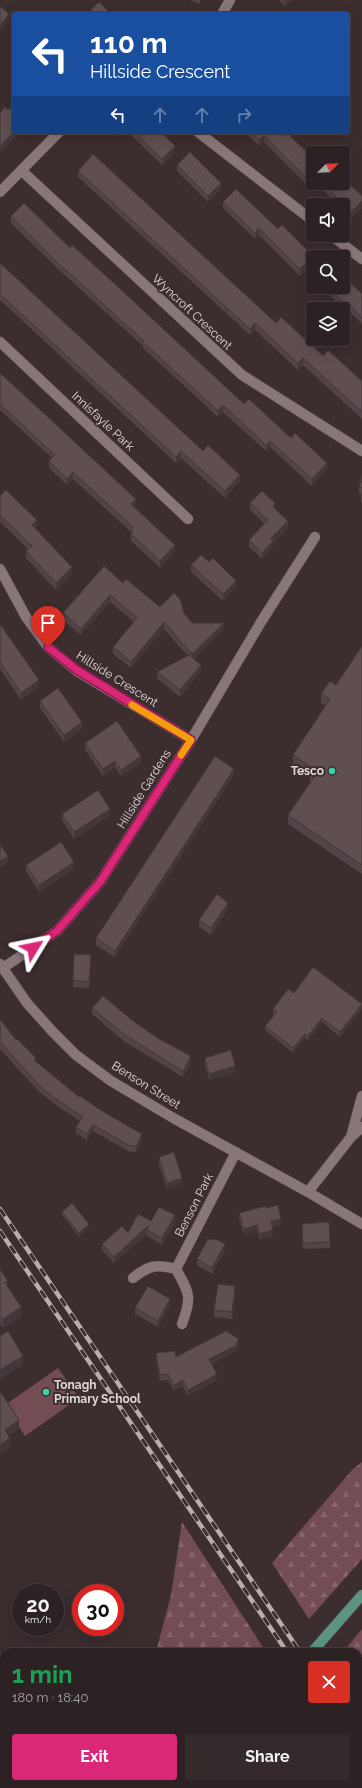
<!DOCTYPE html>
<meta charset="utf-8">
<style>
:root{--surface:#2d2223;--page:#352a2b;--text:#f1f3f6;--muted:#a7a4a6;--line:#483f41;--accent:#db2777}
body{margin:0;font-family:Raleway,sans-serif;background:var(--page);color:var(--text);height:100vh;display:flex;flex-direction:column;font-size:15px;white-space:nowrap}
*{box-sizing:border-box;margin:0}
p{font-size:13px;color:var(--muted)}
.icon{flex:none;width:22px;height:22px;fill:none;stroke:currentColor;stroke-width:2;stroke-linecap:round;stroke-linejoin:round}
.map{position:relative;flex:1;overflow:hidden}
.sheet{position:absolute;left:0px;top:1648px;width:362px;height:140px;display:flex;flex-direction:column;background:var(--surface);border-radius:12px 12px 0 0;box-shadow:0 4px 16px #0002,0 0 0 1px var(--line)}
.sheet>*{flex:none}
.guide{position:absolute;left:12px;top:12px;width:338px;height:122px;border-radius:4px;box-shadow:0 4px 16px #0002,0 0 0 1px var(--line);background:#1a4fa0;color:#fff;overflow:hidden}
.needle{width:26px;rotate:67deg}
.controls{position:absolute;left:306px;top:146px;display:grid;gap:8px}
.controls a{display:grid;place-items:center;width:44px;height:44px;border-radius:4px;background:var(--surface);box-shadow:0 4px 16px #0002,0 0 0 1px var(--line);font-size:20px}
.speed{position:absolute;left:12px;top:1584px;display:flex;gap:8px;font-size:20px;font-weight:700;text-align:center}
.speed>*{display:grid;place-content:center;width:52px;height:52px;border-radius:50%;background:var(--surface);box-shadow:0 4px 16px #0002,0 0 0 1px var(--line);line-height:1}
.speed small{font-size:10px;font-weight:400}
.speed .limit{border:6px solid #d22;background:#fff;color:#111}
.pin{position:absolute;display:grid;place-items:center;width:34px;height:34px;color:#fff;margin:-41px -17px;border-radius:50% 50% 50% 0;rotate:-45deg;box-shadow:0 0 4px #0007}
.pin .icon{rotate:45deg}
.me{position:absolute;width:44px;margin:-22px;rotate:55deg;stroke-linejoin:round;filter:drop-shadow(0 0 3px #0008)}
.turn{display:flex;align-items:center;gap:14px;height:84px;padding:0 12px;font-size:18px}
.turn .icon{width:52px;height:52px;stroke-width:2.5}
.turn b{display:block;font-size:28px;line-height:34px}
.lanes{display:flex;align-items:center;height:38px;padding:0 12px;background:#0003;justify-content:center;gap:20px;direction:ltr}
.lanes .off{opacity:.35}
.round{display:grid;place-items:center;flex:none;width:42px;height:42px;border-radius:4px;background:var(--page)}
.head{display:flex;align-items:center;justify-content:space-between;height:68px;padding:0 12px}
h1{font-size:24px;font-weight:700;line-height:30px;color:#1e9e55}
.primary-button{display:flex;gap:8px;margin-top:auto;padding:8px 12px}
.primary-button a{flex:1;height:46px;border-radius:4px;background:var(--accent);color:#fff;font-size:16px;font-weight:700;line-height:46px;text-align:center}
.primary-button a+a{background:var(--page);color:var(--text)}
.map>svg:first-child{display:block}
</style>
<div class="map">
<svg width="362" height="1788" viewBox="0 0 362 1788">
<defs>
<pattern id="forest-firs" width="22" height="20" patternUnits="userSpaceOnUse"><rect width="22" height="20" fill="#734d53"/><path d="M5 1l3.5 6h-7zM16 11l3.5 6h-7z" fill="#87666b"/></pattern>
</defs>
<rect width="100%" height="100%" fill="#3c2d2f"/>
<path fill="#734d53" d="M58 1368 79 1398 25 1436 5 1405Z"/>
<path fill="url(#forest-firs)" d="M362 1462V1559L309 1619 272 1563 353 1469Z
M182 1522 266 1652H156L171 1595Z
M362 1629V1672L358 1673V1652H343Z
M117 1784H164L160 1788H115Z
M233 1784H274L270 1788H229Z"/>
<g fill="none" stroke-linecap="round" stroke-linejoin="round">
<g stroke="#574b4d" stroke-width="11">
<path id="minor" d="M222 14 230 0
M198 132 313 221
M22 171 242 375 362 451
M0 192 59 132
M331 235 362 259
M0 342 188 519
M0 569 26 617 48 647 77 671 191 740
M0 964 27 1003 52 1031 76 1055 111 1081 175 1119 308 1192 362 1224
M3 968 57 931 100 882 191 740 261 622 315 537
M351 1137 362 1096
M308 1192 351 1137 362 1127
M176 1269 236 1152
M133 1278C149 1265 156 1264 176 1269 190 1294 192 1297 182 1324
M0 1761 4 1762
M9 1788 10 1784"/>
</g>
<g stroke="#574b4d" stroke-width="11">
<path id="primary" d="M312 1652 362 1595
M190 1788 193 1784"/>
</g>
<use href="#minor" stroke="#887779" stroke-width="10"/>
<use href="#primary" stroke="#5c9481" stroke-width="10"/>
<g stroke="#b8aeaf" stroke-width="4.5">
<path id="rail" d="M0 1209 300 1652
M0 1231 287 1652
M358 1738 362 1744
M358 1755 362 1761"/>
</g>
<use href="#rail" stroke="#3c2d2f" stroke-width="3" stroke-dasharray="9" stroke-linecap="butt"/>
</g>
<path fill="#524446" d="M190 0H201L199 4Z
M278 0H291L285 6Z
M113 132H120L116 136Z
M128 132H161L175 152 162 165Z
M245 132H278L282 136 313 158V174L305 183 264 142 259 146Z
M177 165 221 189 208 202 177 171Z
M78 171 276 323 323 356 362 381V419L303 365 298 370 255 330 250 335 78 177Z
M320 183H343L362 196V208L351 218 343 210V205H338L320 187Z
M223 202 278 229 313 256 300 276 259 235 255 239 223 208Z
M11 216 70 248 244 404 291 438 327 469 312 486 270 447 266 451 223 412 218 417 143 348V346L57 268 11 223Z
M0 263 203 451 240 481 225 498 181 458 176 463 0 300Z
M321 287H343L362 294V324L348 310 346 311Z
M0 373 136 506 134 507 175 551 160 568 131 541V532L73 479 67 485 49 468V461L52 458 0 410Z
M362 476V503L361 502V494L359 493V487Z
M0 496 37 526 35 528 72 574 56 590 26 558V551L28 549 0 522Z
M250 503 275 509 288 528 273 543V547L262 559 249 547V540L264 523 250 510Z
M191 565 236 587 223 601 191 572Z
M123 583 160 607 184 613 192 623 224 629 194 659 201 671 180 697 157 678V672L188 656 164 629 131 668 113 654V647L134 622 110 602 81 635 63 620V613Z
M0 624 39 687 21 700 0 669Z
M362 646V874L288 824V815L310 783V776L293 764V755L326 706 321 703V694L336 685Z
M40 701 82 729 64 742 40 708Z
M85 743 141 763 121 776 115 767 103 776 85 749Z
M234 775 115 957 96 945V938Z
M62 814 110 815 74 839 62 820Z
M26 865 74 869 39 892 26 871Z
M228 909 211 935 199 927V920Z
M91 962 89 988 73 987V980Z
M294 993 362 1009 340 1037 322 1022 308 1041 305 1038 293 1053 265 1030V1026L274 1015 273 1013V1009Z
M92 1008 132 1020 191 1063 183 1077 125 1042 92 1014Z
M0 1019 16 1040 36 1062 79 1097 142 1140 136 1152H130L93 1131 87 1140 76 1133V1127L80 1121 56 1105 38 1091 0 1049Z
M205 1058 235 1073 209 1080 205 1064Z
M159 1157 182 1184 167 1189 159 1164Z
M267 1208 281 1225 272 1227 273 1236 260 1240 257 1231 244 1235 239 1219V1213Z
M62 1212 89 1227 79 1236 62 1215Z
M151 1221 175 1222 162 1245 147 1236V1234L114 1263 102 1250V1244L128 1233Z
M302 1224 330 1242V1248L303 1249Z
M225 1251 212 1274 197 1265V1259Z
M0 1269 21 1316 3 1328 0 1324Z
M235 1293 232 1319 214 1317V1310Z
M170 1305 158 1327 135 1314V1308Z
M239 1345 235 1352 212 1364 217 1380 188 1396 183 1386 174 1390 168 1380 160 1381 156 1359V1353L176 1357Z"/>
<path fill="#423739" d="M285 0H291L285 6Z
M9 14V20L0 31V25Z
M14 132H21L0 152V146Z
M116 132H120L116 136Z
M264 135V142L259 146V140Z
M175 146V152L162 165V159Z
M313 168V174L305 183V176Z
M221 183V189L208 202V196Z
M362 201V208L351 218V212Z
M259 228V235L255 239V233Z
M313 256V263L300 276V269Z
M348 303V310L346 311V305Z
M255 323V330L250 335V329Z
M303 358V365L298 370V363Z
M223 405V412L218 417V411Z
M270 441V447L266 451V445Z
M181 451V458L176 463V457Z
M327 463V469L312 486V479Z
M73 472V479L67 485V479Z
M240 475V481L225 498V491Z
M136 499V506L131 511V504Z
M275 503V510L273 507Z
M37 520V526L32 532V525Z
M288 521V528L273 543V547L262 559V553L271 538Z
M175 545V551L160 568V561Z
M72 567V574L56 590V583Z
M236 581V587L223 601V594Z
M110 595V602L81 635V629Z
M164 622V629L131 668V662Z
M224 623V629L192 660V654Z
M201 665V671L180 697V690Z
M39 680V687L21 700V693Z
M82 722V729L64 742V735Z
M141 756V763L121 776V770Z
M115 761V767L103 776V769Z
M234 769V775L115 957V951Z
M110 809V815L74 839V832Z
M8 856V862L0 867V861Z
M74 862V869L39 892V885Z
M228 903V909L211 935V928Z
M362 1004V1009L340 1037V1032Z
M322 1018V1022L308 1041V1036Z
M305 1034V1038L293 1053V1048Z
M191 1056V1063L183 1077V1071Z
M235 1066V1073L209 1080V1074Z
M93 1125V1131L87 1140V1134Z
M142 1134V1140L136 1152V1146Z
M182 1178V1184L167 1189V1183Z
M175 1215V1222L162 1245V1238Z
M281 1219V1225L271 1227V1221Z
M89 1224V1227L79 1236V1233Z
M149 1225 147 1230V1234L114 1263V1257Z
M257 1225V1231L244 1235V1229Z
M273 1230V1236L260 1240V1234Z
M225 1244V1251L212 1274V1268Z
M8 1281V1290L5 1282Z
M235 1286V1293L232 1319V1312Z
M170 1299V1305L158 1327V1321Z
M21 1307V1316L3 1328V1319Z
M239 1339V1345L235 1352 209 1365V1359Z
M23 1356V1365L0 1379V1370Z
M217 1374V1380L188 1396V1390Z
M183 1380V1386L174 1390V1385Z
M19 1420V1429L5 1439V1430Z
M10 1438V1447L0 1454V1445Z
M60 1784H62L61 1788H58Z"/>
<path fill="#5f4f51" stroke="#423739" d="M99 2 111 14H87Z
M0 6 9 14 0 25Z
M14 105V132L0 146V113L5 107 8 110Z
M135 132H161L175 146 162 159Z
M251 132H278L282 136 286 132 313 158V168L305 176 264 135 259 140Z
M190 152 221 183 208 196 177 165Z
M93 154 276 323 281 317 323 356 328 350 362 381V412L303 358 298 363 255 323 250 329 78 171Z
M343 178 362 196V201L351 212 322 183H343Z
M236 189 278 229 282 225 313 256 300 269 259 228 255 233 223 202Z
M24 203 70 248 72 245 116 285 244 404 249 399 291 438 295 433 327 463 312 479 270 441 266 445 223 405 218 411 143 342 144 341 57 262 11 216Z
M0 263 203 451 208 445 240 475 225 491 181 451 176 457 0 294Z
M343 276 362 294V318L348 303 346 305 328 287H343Z
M0 373 50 419 136 499 131 504 175 545 160 561 131 534 133 531 131 529 133 527 73 472 67 479 49 461 55 455 0 404Z
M362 476V488L359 487Z
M6 490 37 520 32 525 72 567 56 583 26 551 32 546 0 515V496Z
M262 491 275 503 273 507 288 521 271 538 273 541 262 553 249 540 268 520 250 503Z
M201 555 209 562 213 558 236 581 223 594 191 565Z
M104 566 123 583 126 579 160 607 174 593 180 599 184 613 192 623H224L192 654 164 622 131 662 113 647 137 618 110 595 81 629 63 613Z
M0 624 39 680 21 693 0 662Z
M362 646V865L288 815 314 777 310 774 313 769 293 755 330 699 321 694 330 681 336 685Z
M189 655 201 665 180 690 157 672Z
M58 688 82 722 64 735 40 701Z
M117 721 141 756 121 770 115 761 103 769 85 743Z
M215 756 234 769 115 951 96 938Z
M98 790 110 809 74 832 62 814Z
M61 842 74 862 39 885 26 865Z
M0 845 8 856 0 861Z
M217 894 228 903 211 928 199 920Z
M74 954 91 955 89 982 73 980Z
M313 967 362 1004 340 1032 322 1018 308 1036 305 1034 293 1048 265 1026 277 1012 273 1009 288 989 294 993Z
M103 996 132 1020 159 1039 191 1056 183 1071 125 1035 92 1008Z
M0 1019 16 1040 17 1039 36 1058 34 1060 79 1097 80 1096 102 1111 142 1134 136 1146H130L93 1125 87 1134 76 1127 83 1117 56 1099 38 1084 0 1042Z
M231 1050 235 1066 209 1074 205 1058Z
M174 1152 182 1178 167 1183 159 1157Z
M72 1203 89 1224 79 1233 62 1212Z
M278 1205 281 1219 271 1221 273 1230 260 1234 257 1225 244 1229 239 1213 266 1206 267 1208Z
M159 1207 175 1215 162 1238 147 1230 149 1225 114 1257 102 1244 122 1226 128 1233 138 1214 151 1221Z
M329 1222 330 1242 303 1243 302 1224Z
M208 1239 218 1240 225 1244 212 1268 197 1259Z
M0 1269 8 1281 5 1282 21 1307 3 1319 0 1315Z
M218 1284 235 1286 232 1312 214 1310Z
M148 1286 170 1299 158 1321 135 1308Z
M8 1331 23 1356 0 1370V1336Z
M226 1331 239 1339 235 1346 209 1359 217 1374 188 1390 183 1380 174 1385 168 1374 160 1375 156 1353 175 1351 176 1357Z
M0 1391 19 1420 5 1430 10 1438 0 1445Z
M35 1784H60L58 1788H33Z"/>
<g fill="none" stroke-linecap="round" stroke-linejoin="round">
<g stroke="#8e194d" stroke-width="10">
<path id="route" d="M33 948 57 931 100 882 191 740 77 670 48 647"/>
</g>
<use href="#route" stroke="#db2777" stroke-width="7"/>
<path stroke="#f59e0b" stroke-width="7" d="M132 705 191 740 181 755"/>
</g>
<g fill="#36d4a7" stroke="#3c2d2f" stroke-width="1.5">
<circle cx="332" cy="771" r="4"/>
<circle cx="46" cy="1392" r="4"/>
</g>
<g text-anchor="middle" stroke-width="4" stroke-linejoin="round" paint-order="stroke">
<g font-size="12" fill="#e0d7d8" stroke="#3c2d2f">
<text transform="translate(192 312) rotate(43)" y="4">Wyncroft Crescent</text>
<text transform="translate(103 421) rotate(43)" y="4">Innisfayle Park</text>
<text transform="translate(117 679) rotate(32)" y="4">Hillside Crescent</text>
<text transform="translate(144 789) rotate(-58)" y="4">Hillside Gardens</text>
<text transform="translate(146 1085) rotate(32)" y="4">Benson Street</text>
<text transform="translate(194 1205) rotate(-63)" y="4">Benson Park</text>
</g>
<g font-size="12" font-weight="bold" fill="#e0d7d8" stroke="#3c2d2f" text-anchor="end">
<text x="324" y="775">Tesco</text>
<text x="54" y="1389" text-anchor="start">Tonagh<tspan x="54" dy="14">Primary School</tspan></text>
</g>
</g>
</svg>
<div class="controls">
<a><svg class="needle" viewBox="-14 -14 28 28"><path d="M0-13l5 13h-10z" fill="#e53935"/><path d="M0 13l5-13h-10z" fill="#a7a4a6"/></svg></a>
<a><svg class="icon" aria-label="sound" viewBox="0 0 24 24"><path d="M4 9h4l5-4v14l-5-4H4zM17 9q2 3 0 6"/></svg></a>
<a><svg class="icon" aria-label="search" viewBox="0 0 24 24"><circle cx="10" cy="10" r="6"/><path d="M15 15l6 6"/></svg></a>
<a><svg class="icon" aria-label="layers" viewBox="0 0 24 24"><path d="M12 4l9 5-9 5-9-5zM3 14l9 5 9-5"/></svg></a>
</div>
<div class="speed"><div>20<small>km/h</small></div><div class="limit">30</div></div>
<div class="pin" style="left:48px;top:647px;background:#d93025"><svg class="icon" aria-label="arrive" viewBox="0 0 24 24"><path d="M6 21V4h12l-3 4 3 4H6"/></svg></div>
<svg class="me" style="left:33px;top:948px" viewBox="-20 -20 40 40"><path d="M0-17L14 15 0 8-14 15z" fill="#db2777" stroke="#fff" stroke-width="4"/></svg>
<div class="guide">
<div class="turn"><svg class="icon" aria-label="left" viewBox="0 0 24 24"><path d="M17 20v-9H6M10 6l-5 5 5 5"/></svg><div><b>110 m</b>Hillside Crescent</div></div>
<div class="lanes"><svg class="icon" aria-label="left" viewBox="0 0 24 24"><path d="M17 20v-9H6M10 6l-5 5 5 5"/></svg><svg class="icon off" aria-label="ahead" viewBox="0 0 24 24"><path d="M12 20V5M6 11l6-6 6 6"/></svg><svg class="icon off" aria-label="ahead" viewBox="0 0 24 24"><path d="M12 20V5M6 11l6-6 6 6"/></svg><svg class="icon off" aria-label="right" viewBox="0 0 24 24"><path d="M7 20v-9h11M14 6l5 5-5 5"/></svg></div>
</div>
<section class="sheet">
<div class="head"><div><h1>1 min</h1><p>180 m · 18:40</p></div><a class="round" style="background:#d93025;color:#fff"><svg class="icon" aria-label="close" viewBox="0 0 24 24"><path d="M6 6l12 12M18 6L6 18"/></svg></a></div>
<div class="primary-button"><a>Exit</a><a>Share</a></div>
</section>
</div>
